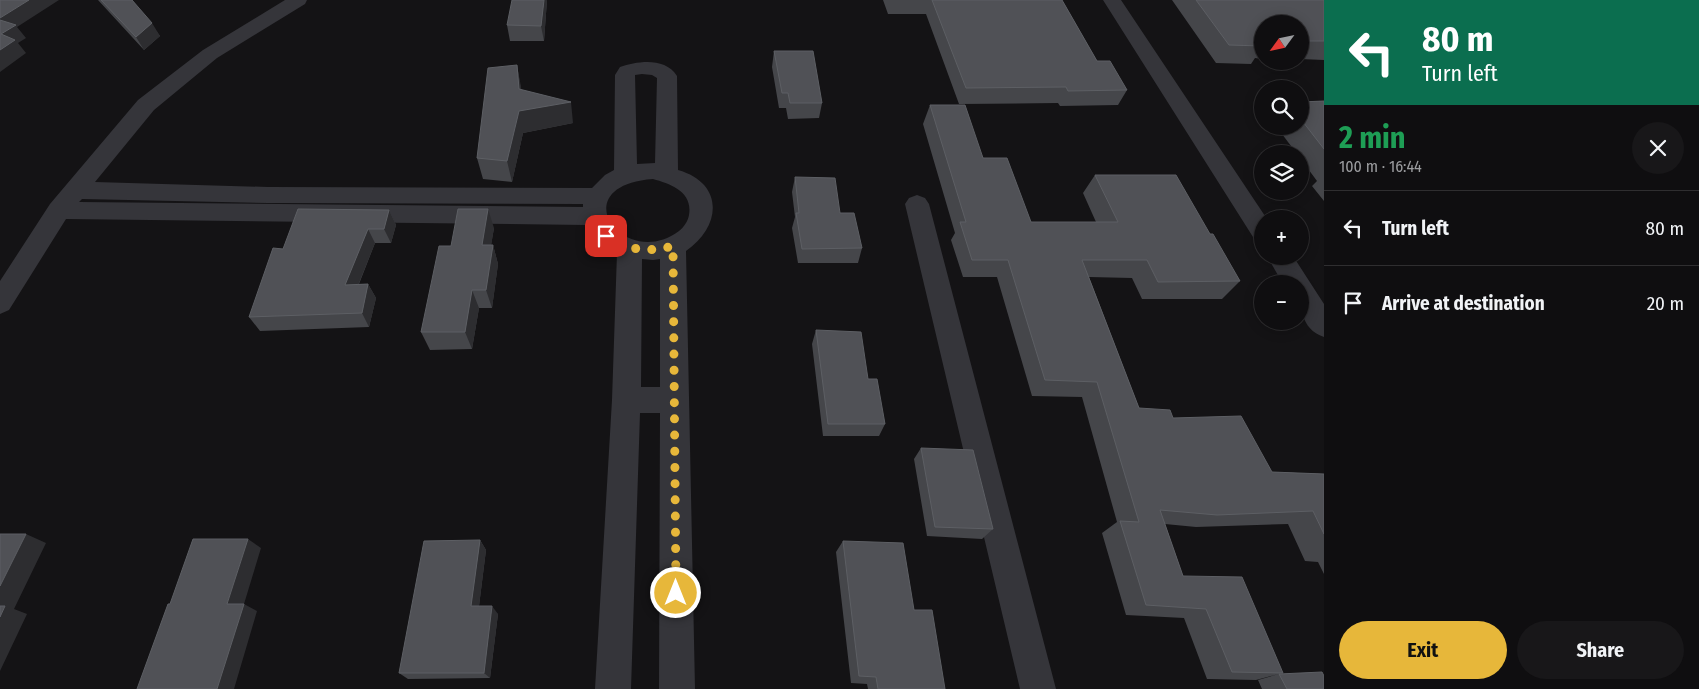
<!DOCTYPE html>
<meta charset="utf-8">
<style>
:root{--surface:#0f0e10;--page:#181719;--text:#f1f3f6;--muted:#9b9c9f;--line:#2f2e30;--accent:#e7b73a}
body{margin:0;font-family:"Fira Sans Condensed",sans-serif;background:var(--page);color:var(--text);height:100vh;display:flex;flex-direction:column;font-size:19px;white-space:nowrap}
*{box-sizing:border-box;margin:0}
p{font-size:16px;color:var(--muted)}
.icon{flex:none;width:28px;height:28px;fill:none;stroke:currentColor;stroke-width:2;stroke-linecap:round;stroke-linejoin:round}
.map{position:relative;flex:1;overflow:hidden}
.sheet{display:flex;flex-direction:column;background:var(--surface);width:375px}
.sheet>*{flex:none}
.top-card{background:#0b6e4f;color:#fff;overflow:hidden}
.needle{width:32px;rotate:237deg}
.tools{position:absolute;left:1254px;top:15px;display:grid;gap:10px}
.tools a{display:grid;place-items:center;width:55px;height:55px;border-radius:50%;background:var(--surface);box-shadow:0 2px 12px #0003,0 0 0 1px var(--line);font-size:25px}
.pin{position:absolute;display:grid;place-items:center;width:42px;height:42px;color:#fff;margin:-21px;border-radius:10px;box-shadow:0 2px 8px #0006}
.me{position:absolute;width:55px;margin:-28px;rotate:0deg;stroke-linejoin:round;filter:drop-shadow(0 0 4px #0008)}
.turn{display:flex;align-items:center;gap:18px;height:105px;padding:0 15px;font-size:22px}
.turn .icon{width:65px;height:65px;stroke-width:2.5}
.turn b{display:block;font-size:35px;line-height:42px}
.round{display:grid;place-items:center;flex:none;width:52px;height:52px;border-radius:26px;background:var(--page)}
.overview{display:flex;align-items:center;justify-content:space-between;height:85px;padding:0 15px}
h1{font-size:30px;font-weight:700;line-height:38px;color:#1e9e55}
.primary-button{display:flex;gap:10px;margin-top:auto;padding:10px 15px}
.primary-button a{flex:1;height:58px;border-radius:30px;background:var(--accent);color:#111;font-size:20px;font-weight:700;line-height:58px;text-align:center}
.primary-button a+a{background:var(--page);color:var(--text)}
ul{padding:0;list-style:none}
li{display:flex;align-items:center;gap:15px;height:75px;padding:0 15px;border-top:1px solid var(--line)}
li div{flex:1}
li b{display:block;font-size:19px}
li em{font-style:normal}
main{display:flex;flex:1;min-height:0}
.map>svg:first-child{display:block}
</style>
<main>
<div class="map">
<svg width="1324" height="689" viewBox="0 0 1324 689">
<rect width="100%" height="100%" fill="#141315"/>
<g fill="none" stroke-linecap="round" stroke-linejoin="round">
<path fill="#35353a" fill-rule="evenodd" d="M285 0H307L305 4 217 58 154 110 95 182 268 187 592 188 605 175 614 170 615 75 620 67C638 61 665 57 677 76L678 170C724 183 722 226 686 251L695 689H659L660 413H640L631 689H595L612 400 617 253 599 243 586 225 66 219 9 310 0 314V281L50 204 138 100 203 50ZM642 74 652 75 657 78 655 163 637 164 635 75ZM653 179C671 184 693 192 689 215 688 221 684 227 679 231 624 272 561 186 653 179ZM82 199 268 203 583 204V207L79 202ZM642 259 653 260 660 259V387H641Z
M1103 0H1121L1267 219H1262V240L1253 237Z
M917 195 925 198 929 204 1056 689H1020L905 204 909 198Z
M1267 256H1293L1324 304V337C1300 329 1300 305 1300 284H1283Z"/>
</g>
<path fill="#45464a" d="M98 0H132L160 36 144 50Z
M547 0 544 41H510L507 25Z
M883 0H1062L1097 61 1127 90 1118 105 1060 106 1058 103 959 104 926 14H888Z
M1172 0H1324V60L1300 59V24H1262V59L1255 58 1251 64 1216 63Z
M774 51 822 103 819 118 788 119 786 108H779L772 67Z
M517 65 521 90 573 123 523 133 512 182 483 179 477 158Z
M1324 101V201L1312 186 1317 181 1300 158V154H1297L1276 126H1300V102Z
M930 105 983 158 1031 222H1096L1083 193 1095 175 1210 234 1240 281 1222 299H1142L1132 278 1089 277 1139 408 1173 418 1272 472 1324 474V574L1318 562 1305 561 1288 524 1196 527 1165 524 1183 576 1283 673 1256 680 1207 679 1184 618 1126 615 1102 533 1117 522 1082 397 1032 396 997 277H963L951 240 955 233 923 124Z
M795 177 840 213 862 248 858 263H798L792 228 795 217 792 192Z
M389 210 396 225 391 243H375L359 284H368L376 298 369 327 260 331 249 317 283 249Z
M494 228 491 245H493L498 264 492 308H479L472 349 430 350 421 332 451 246Z
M816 330 868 379 885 424 879 436H823L812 344Z
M921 448 993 529 982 539 927 536 914 459Z
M480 540 486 550 479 606 498 614 490 678 408 679 399 673Z
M843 541 914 610 945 689H868L867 684 851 683 836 552Z
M1279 674 1324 689H1262L1258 680Z"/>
<path fill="#2d2d30" d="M29 0H59L17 27 26 38 18 43 26 53 0 72V18Z
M544 0H547L544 41 541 26Z
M152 23 160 36 144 50 136 37Z
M517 65 521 87 523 110 571 102 573 123 523 133 512 182 507 161Z
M488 209 494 228 488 264 482 245Z
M389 210 396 225 391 243 384 229Z
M368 229 375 243 353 298 345 285Z
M493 245 498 264 492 308 486 290Z
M368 284 376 298 369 327 362 313Z
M472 290 479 308 472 349 465 332Z
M26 534 46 543 14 609 27 614 0 671V586Z
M248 539 261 548 244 604 257 611 234 689H217L227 604Z
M480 540 486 550 478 614 471 606Z
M492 606 498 614 490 678 484 673Z"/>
<path fill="#505156" stroke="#5d5f64" d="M0 0H29L0 18Z
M101 0H132L152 23 136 37Z
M512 0H544L541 26 507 25Z
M932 0H1062L1097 61H1110L1127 90 1068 91 1066 87 966 88Z
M1196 0H1324V41H1300V24H1262V40H1260L1262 43V46L1229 45Z
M0 20 16 25 1 34 15 40 0 50Z
M774 51H813L822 103H790L788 93H782Z
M517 65 519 89 571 102 519 111 507 161 477 158 488 68Z
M1324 101V149L1300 118V102Z
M930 105H965L983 158H1007L1031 222H1118L1095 175H1176L1210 234H1213L1240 281 1158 282 1147 260H1082L1139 408 1170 410 1173 418 1241 416 1272 472 1324 474V534L1313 511 1217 515 1160 510 1183 576 1242 577 1283 673 1232 672 1206 609 1146 605 1120 521 1139 522 1097 382 1045 380 1008 260H972L960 222H966Z
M795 177 835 178 840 213H854L862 248 802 249 796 213H799Z
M298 209 389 210 384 229H368L345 285 368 284 362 313 249 317 273 248 283 249Z
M458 209H488L482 245H493L486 290H472L465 332H421L439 246H451Z
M816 330 861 332 868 379H877L885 424H828Z
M921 448 973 450 993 529 935 527Z
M0 534H26L0 586Z
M193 539H248L227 604H244L217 689H137L168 604H170Z
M480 540 471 606H492L484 673H399L424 541Z
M843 541 903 543 914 610H932L945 689H878L876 677 859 676Z
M0 606H5L0 617Z
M1322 672 1324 676V689H1287L1279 674Z"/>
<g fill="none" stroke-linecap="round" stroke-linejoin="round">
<path stroke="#e7b73a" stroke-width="9" stroke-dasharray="0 16.2" d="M606 236C627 250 648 253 673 246L676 593"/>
</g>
</svg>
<div class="tools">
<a><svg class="needle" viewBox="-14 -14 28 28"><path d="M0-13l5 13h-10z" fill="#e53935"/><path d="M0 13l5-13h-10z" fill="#9b9c9f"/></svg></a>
<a><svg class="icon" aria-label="search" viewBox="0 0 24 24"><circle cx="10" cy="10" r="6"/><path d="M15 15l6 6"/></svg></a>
<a><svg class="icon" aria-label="layers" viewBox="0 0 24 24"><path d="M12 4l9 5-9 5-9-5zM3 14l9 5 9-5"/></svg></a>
<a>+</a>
<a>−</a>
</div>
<div class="pin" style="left:606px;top:236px;background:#d93025"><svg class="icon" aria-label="arrive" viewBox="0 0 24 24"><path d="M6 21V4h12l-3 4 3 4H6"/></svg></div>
<svg class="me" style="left:676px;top:593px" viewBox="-20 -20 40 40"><circle r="17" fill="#e7b73a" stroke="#fff" stroke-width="3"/><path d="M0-11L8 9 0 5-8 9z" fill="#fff"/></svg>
</div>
<section class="sheet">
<div class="top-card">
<div class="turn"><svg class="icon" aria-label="left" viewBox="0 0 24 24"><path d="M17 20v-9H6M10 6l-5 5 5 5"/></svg><div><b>80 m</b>Turn left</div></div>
</div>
<div class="overview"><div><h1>2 min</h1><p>100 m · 16:44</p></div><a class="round"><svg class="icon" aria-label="close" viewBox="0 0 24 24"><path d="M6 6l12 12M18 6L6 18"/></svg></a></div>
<ul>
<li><svg class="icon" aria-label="left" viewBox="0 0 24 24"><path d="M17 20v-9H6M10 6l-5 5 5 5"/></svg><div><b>Turn left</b></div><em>80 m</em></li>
<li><svg class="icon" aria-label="arrive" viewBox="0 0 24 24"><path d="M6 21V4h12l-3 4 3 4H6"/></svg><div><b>Arrive at destination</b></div><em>20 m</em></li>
</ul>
<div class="primary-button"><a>Exit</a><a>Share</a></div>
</section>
</main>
